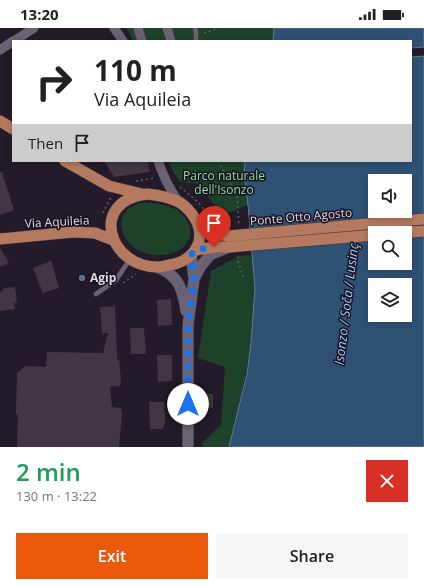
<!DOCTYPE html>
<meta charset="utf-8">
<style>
:root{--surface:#fff;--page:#f6f6f6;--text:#202124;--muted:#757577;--accent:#ea580c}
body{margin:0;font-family:"Open Sans",sans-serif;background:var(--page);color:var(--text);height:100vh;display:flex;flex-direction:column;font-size:15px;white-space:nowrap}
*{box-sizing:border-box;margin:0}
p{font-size:13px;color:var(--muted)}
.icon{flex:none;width:22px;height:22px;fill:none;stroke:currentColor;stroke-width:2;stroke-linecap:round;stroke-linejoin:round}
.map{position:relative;height:419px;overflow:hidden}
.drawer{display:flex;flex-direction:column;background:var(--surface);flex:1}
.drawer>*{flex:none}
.top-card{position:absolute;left:12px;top:12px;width:400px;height:122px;border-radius:0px;box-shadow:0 2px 6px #0003;background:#fff;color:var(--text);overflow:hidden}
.buttons{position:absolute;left:368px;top:146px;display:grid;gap:8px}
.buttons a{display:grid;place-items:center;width:44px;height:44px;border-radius:0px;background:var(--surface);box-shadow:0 2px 6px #0003;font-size:20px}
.pin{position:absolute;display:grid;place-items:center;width:34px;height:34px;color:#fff;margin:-41px -17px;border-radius:50% 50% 50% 0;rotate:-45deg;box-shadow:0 0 4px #0007}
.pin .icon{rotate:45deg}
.me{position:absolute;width:44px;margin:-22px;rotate:0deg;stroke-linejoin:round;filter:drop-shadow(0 0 3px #0008)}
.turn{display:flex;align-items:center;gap:14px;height:84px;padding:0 16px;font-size:18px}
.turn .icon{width:52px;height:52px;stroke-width:2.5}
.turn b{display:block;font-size:28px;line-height:34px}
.then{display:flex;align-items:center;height:38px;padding:0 16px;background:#0003;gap:8px;font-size:15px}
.round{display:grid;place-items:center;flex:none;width:42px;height:42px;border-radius:0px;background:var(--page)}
.headline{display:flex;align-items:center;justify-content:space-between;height:68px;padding:0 16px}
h1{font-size:24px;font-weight:600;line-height:30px;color:#1e9e55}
.action{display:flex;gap:8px;margin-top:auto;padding:8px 16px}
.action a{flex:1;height:46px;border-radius:0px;background:var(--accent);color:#fff;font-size:16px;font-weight:600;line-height:46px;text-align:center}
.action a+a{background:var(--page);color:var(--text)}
.status{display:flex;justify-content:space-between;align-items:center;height:28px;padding:0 20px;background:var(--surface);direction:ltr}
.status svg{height:11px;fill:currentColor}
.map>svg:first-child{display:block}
</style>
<div class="status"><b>13:20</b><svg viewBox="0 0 49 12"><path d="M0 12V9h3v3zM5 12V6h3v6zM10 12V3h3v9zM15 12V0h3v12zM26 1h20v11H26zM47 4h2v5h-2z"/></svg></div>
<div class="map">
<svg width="424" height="419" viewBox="0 0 424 419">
<rect width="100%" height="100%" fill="#231b29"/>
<path fill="#1d4129" d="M126 0H274L273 13H133L130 6Z
M169 133H245L244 147 248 177 231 184 220 185 199 156 180 154 171 140Z
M139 175C151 174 164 175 175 181 191 190 198 211 179 222 159 234 127 225 122 201 121 196 121 191 124 186 127 181 133 178 139 175Z
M253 227C253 239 255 250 255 261 255 315 242 367 229 419H202V415L221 397 225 339 198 330 211 243 239 228Z"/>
<path fill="#2e5174" stroke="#637a96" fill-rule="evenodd" d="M274 0H424V19L411 20V13H273Z
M424 28V419H229L247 346 251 315 255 261 248 177 244 147 245 133H411V29ZM375 153H405V183H375ZM375 205H405V235H375ZM375 257H405V287H375Z"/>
<path fill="#423645" d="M104 133H148L150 144 114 149Z
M0 144H2L14 182 0 187Z
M0 220 9 235 0 239Z
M51 233 59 260 43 265 33 240Z
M15 259 17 275H14L15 281 0 283V265L4 260Z
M171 271 172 297 158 298 157 272Z
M115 278 117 332 119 331 121 351 120 358 110 359 112 379 121 380 122 386 119 419H17L18 387 16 386 17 345 25 338 46 339 47 324 103 325 108 305H102L100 279Z
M130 300H144L146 326H131Z
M157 327H172V353L158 354Z
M206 366H213V380H206Z
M149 374H164L165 393 163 401H150Z"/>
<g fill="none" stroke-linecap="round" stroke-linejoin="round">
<g stroke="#3a3540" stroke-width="5.5">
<path id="service" d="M195 0 196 4V13
M96 266 116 252 130 231"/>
</g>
<g stroke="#3a3540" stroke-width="10">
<path id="minor" d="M114 0 123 13
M138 0 142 13
M167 0 171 13
M14 13 34 0
M0 22 13 13
M158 133C163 148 169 160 178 173"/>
</g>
<g stroke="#3a3540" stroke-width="12">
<path id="secondary" d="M157 239C179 247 183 262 186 283
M194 251 201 238 210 227 229 219
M188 419V297L194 251 191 227"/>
</g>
<g stroke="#3a3540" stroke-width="12">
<path id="primary" d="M0 93 13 101
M65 133 109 158 142 166
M147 166C157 167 169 169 179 174 184 177 188 181 192 186 209 209 196 233 169 237 165 238 161 239 157 239 109 239 88 173 147 166Z
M198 197C207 203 217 207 228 208
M399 205 424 203
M0 211 73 204 95 205 113 212
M196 222 214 219H230"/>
</g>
<path stroke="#615a66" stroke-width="1.5" stroke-dasharray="2 3" stroke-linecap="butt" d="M204 5 219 0
M218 133 237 167 239 198
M136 153 154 150
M180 159 199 175 210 191
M103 185 111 169
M238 228V233L243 249
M123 255 136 246"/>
<use href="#service" stroke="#6a6172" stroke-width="4.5"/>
<use href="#minor" stroke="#6a6172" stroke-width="9"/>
<use href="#secondary" stroke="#6a6172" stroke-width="11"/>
<use href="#primary" stroke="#b4795e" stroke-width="11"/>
<g stroke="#3a3540" stroke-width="12" stroke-linecap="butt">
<path id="primary-bridge" d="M228 208 424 191
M230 219 375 207"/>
</g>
<use href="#primary-bridge" stroke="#b4795e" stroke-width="11"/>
</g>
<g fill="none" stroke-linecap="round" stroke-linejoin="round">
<path stroke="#1a73e8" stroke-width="7" stroke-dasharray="0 12.6" d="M188 376V297L194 251 191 227 196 222 214 219"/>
</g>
<circle fill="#5c6f8a" stroke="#19121f" stroke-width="1.5" cx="82" cy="250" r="4"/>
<g text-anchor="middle" stroke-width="3" stroke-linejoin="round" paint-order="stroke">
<g font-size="12" fill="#94ddaa" stroke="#19121f">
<text x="224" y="152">Parco naturale<tspan x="224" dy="14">dell'Isonzo</tspan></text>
</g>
<g font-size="12" fill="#dfdae4" stroke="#19121f">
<text transform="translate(301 189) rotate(-5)" y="4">Ponte Otto Agosto</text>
<text transform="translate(57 194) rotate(-3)" y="4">Via Aquileia</text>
</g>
<g font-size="12" font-weight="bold" fill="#dfdae4" stroke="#19121f" text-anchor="start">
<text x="90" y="254">Agip</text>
</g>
<g font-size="13" font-style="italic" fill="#a0cdfb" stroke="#19121f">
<text transform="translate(346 276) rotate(-83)" y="5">Isonzo / Soča / Lusinç</text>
</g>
</g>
</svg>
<div class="buttons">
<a><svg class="icon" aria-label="sound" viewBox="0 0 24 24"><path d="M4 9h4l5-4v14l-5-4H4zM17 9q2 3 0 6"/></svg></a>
<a><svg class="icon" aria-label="search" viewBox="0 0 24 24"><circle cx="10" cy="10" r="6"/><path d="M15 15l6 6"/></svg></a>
<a><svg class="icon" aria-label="layers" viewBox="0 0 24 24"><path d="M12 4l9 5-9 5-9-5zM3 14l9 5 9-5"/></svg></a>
</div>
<div class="pin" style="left:214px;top:219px;background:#d93025"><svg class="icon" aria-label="arrive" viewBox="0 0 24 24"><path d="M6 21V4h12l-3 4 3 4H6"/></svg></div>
<svg class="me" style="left:188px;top:376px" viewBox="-20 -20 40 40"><circle r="19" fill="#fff"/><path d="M0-13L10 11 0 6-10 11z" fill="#1a73e8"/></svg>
<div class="top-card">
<div class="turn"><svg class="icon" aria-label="right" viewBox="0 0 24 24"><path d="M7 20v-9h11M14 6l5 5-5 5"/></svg><div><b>110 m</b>Via Aquileia</div></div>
<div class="then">Then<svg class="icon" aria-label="arrive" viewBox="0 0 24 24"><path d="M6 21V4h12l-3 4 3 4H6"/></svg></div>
</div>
</div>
<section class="drawer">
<div class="headline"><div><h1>2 min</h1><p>130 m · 13:22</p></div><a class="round" style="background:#d93025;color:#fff"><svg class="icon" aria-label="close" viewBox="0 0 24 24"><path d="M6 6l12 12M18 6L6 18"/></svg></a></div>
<div class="action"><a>Exit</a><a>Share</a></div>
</section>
